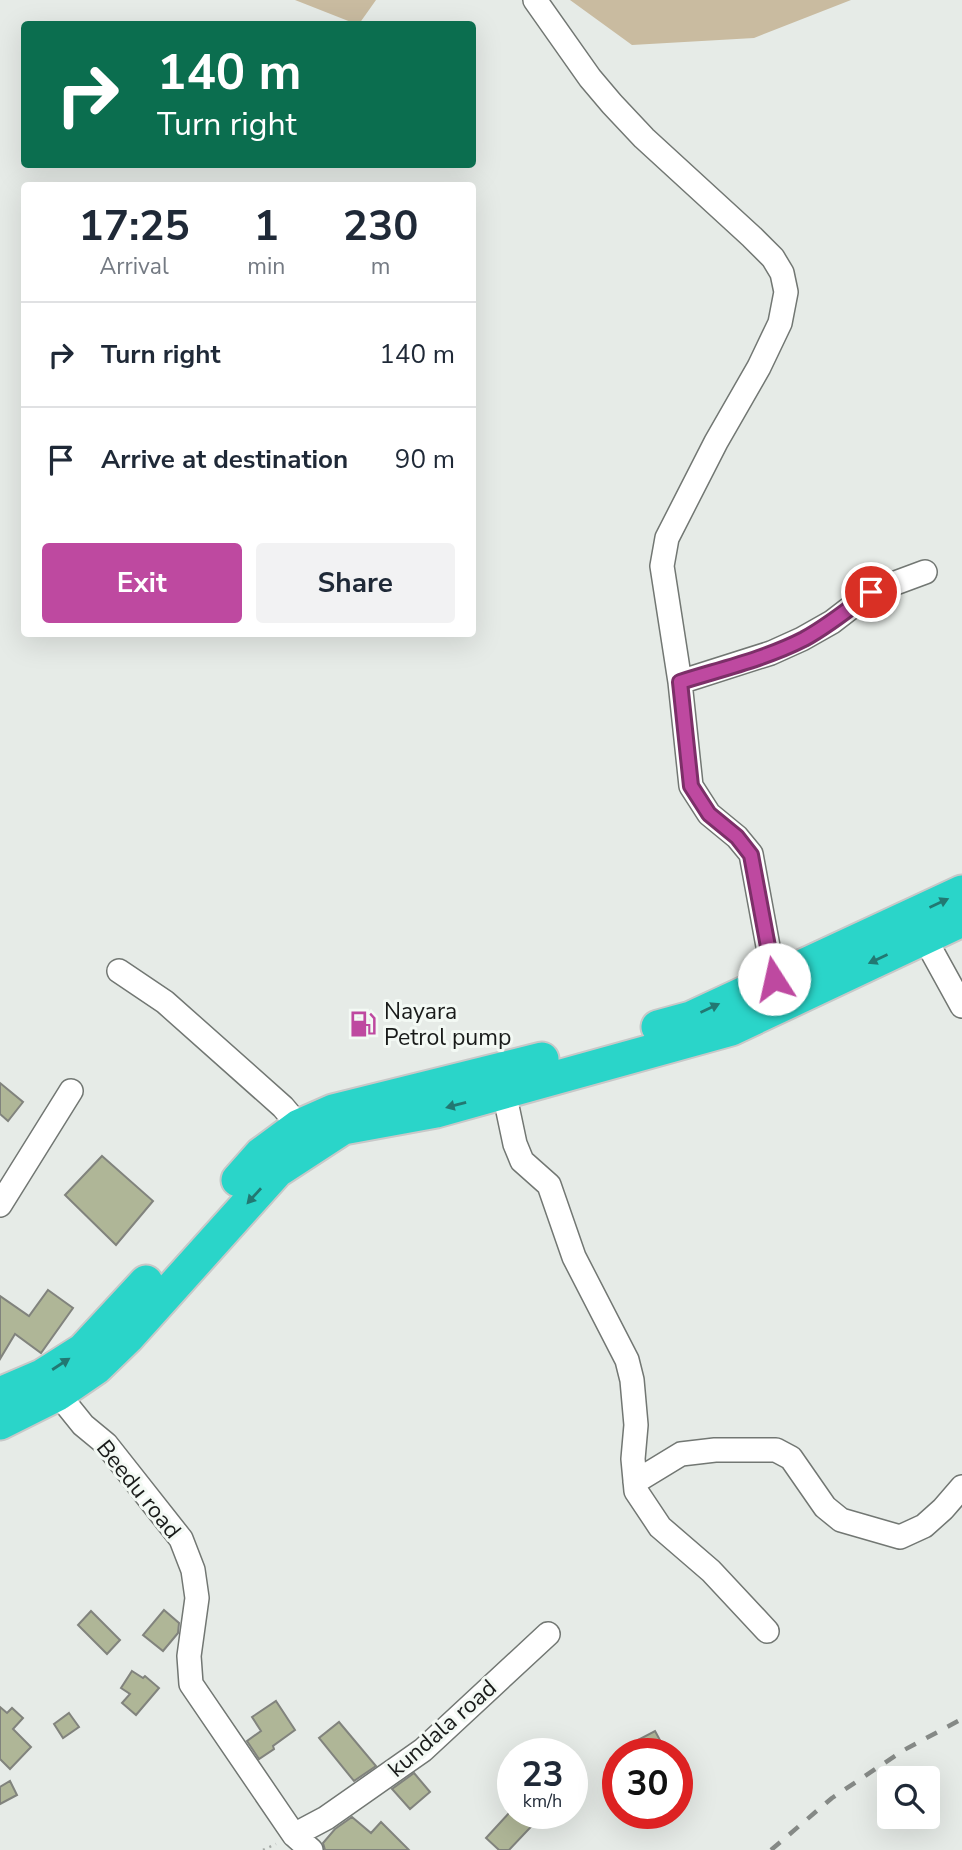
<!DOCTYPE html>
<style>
:root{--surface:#fff;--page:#f2f2f3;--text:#1f2937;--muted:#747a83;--line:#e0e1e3;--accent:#be49a0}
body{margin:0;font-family:"Nunito Sans",sans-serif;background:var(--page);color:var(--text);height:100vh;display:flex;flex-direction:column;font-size:26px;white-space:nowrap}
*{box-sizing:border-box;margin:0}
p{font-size:23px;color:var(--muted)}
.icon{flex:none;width:38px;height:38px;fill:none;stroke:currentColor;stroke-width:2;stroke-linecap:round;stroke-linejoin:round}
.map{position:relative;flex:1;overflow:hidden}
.side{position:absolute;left:21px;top:182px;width:455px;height:455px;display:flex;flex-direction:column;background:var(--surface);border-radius:7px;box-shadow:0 7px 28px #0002}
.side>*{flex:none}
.banner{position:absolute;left:21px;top:21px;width:455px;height:147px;border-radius:7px;box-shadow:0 7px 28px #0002;background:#0b6e4f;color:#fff;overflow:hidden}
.buttons{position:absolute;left:877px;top:1766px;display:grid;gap:14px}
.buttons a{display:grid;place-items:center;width:63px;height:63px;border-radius:7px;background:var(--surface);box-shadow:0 7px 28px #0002;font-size:35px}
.speed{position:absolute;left:497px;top:1738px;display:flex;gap:14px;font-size:35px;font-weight:700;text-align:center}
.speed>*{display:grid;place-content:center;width:91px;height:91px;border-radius:50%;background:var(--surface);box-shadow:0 7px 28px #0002;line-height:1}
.speed small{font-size:18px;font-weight:400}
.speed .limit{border:10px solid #d22;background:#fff;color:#111}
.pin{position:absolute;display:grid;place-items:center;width:60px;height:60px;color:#fff;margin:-30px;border:4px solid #fff;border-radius:50%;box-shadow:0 2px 7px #0007}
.me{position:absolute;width:77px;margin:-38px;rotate:350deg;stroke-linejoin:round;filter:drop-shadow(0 0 5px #0008)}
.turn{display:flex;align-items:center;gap:24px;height:147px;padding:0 21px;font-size:32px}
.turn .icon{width:91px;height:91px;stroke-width:2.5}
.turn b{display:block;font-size:49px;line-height:60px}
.eta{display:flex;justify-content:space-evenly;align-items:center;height:119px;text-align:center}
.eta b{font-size:42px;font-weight:700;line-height:49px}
.cta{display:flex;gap:14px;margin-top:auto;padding:14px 21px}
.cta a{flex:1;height:80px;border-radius:7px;background:var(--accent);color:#fff;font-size:28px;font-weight:700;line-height:80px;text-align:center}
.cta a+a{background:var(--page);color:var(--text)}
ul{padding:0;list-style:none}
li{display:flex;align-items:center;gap:21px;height:105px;padding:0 21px;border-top:2px solid var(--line)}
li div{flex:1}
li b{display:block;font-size:26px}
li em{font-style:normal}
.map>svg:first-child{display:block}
</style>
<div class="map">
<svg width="962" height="1850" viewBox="0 0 962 1850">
<rect width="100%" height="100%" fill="#e6ebe7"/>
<path fill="#c9bba0" d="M295 0H376L359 24H356Z
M570 0H851L754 38 632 45Z"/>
<path fill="#afb697" stroke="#81837d" stroke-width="2" d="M0 1083 23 1102 8 1121 0 1114Z
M102 1156 153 1201 116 1245 65 1195Z
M48 1290 73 1308 41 1353 15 1334 0 1359V1296L29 1316Z
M164 1610 179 1623 178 1633 163 1651 143 1635Z
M91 1611 120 1640 107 1654 78 1625Z
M132 1671 143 1678 145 1676 159 1688 136 1715 122 1703 130 1694 121 1688Z
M276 1701 295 1730 273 1746 274 1749 259 1759 247 1741 261 1731 252 1717Z
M0 1707 7 1713 12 1708 23 1718 13 1729 31 1747 10 1769 0 1759Z
M69 1713 79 1727 63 1738 54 1724Z
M339 1722 376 1766 354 1781 319 1738Z
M655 1731 661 1742 644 1751 638 1740Z
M414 1773 430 1792 410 1809 392 1789Z
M10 1781 17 1795 0 1804V1787Z
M509 1813H544L509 1850H499L486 1838Z
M352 1817 371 1833 381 1822 409 1850H325L323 1843 335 1829Z"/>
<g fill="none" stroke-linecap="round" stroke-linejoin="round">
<g stroke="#727773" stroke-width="26">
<path id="minor" d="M535 0 590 78 612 104 644 138 752 237 773 258 782 273 786 292 780 323 759 367 716 442 667 538 662 566 680 682 691 786 709 814 737 837 751 854 774 979
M680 682 771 653 802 639 832 622 871 592 925 572
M924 937 962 1006
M119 971 165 1002 283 1107 299 1126
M504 1092 515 1144 522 1161 549 1185 574 1257 627 1360 632 1380 636 1425 633 1459 636 1491 660 1527 711 1571 767 1631
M0 1205 71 1091
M58 1394 83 1425 106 1444 181 1539 193 1570 197 1598 189 1656 191 1684 294 1835 311 1850
M635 1482 681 1454 715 1450H776L791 1458 825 1507 841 1520 900 1537 924 1526 943 1509 962 1487
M294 1835 326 1818 423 1750 548 1634"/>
</g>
<g stroke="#c8c8c8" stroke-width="37">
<path id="highway" d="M658 1027 691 1018 962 892
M238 1180 261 1154 299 1126 333 1111 542 1059
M0 1394 42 1376 83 1350 146 1282
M0 1423 58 1394 96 1368 128 1337 277 1171 343 1128 436 1111 731 1029 962 920"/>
</g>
<path stroke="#a6aaa7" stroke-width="2.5" stroke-dasharray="2 5" stroke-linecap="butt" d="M263 1850 276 1844"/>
<use href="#minor" stroke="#fff" stroke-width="23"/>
<use href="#highway" stroke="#2ad5c9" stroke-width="33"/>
<path stroke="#858986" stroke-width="4.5" stroke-dasharray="12 12" stroke-linecap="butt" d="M771 1850 832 1798 904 1750 962 1719"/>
</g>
<defs><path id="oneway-solid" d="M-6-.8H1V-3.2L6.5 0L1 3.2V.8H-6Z" transform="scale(1.75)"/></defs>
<g fill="#227872">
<use href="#oneway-solid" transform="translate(939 903) rotate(-25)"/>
<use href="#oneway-solid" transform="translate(878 959) rotate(155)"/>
<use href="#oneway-solid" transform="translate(710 1008) rotate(-25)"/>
<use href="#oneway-solid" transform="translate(456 1105) rotate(165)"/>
<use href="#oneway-solid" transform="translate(254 1196) rotate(132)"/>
<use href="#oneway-solid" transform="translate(61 1364) rotate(-33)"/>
</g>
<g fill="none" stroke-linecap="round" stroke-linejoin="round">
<g stroke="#7c2f68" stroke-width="18">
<path id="route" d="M774 979 751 855 737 837 709 814 691 786 680 682C721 669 765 659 804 639 828 626 849 609 871 592"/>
</g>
<use href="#route" stroke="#be49a0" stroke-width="12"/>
</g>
<defs>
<g id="fuel-bare" transform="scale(2.1)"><path d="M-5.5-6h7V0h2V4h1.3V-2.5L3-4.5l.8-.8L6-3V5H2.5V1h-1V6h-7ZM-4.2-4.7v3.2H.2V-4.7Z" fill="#be49a0" stroke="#f3f9f4" stroke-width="2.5" paint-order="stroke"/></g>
</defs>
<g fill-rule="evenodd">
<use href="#fuel-bare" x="363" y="1024"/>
</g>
<g text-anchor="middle" stroke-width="6" stroke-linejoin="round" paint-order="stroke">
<g font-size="23" fill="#191b1a" stroke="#f3f9f4" text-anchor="start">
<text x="384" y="1019">Nayara<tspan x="384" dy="26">Petrol pump</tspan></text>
</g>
<g font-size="23" fill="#191b1a" stroke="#f3f9f4">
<text transform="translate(139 1489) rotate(51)" y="8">Beedu road</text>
<text transform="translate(442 1728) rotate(-41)" y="8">kundala road</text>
</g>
</g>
</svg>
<div class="buttons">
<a><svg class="icon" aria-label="search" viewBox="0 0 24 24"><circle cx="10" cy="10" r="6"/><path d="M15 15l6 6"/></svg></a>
</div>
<div class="speed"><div>23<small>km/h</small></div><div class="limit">30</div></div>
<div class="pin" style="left:871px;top:592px;background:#d93025"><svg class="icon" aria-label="arrive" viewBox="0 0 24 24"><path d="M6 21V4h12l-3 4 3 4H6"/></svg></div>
<svg class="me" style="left:774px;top:979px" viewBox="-20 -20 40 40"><circle r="19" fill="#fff"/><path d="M0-13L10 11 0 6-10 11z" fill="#be49a0"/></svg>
<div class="banner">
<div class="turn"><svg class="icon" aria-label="right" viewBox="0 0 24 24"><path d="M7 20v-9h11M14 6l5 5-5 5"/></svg><div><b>140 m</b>Turn right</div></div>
</div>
<section class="side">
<div class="eta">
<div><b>17:25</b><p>Arrival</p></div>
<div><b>1</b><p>min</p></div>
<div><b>230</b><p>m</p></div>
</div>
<ul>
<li><svg class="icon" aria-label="right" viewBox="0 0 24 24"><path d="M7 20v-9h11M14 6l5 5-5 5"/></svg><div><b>Turn right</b></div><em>140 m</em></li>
<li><svg class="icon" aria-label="arrive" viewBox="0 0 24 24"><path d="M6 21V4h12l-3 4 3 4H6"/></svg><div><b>Arrive at destination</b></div><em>90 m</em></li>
</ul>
<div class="cta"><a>Exit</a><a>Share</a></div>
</section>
</div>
